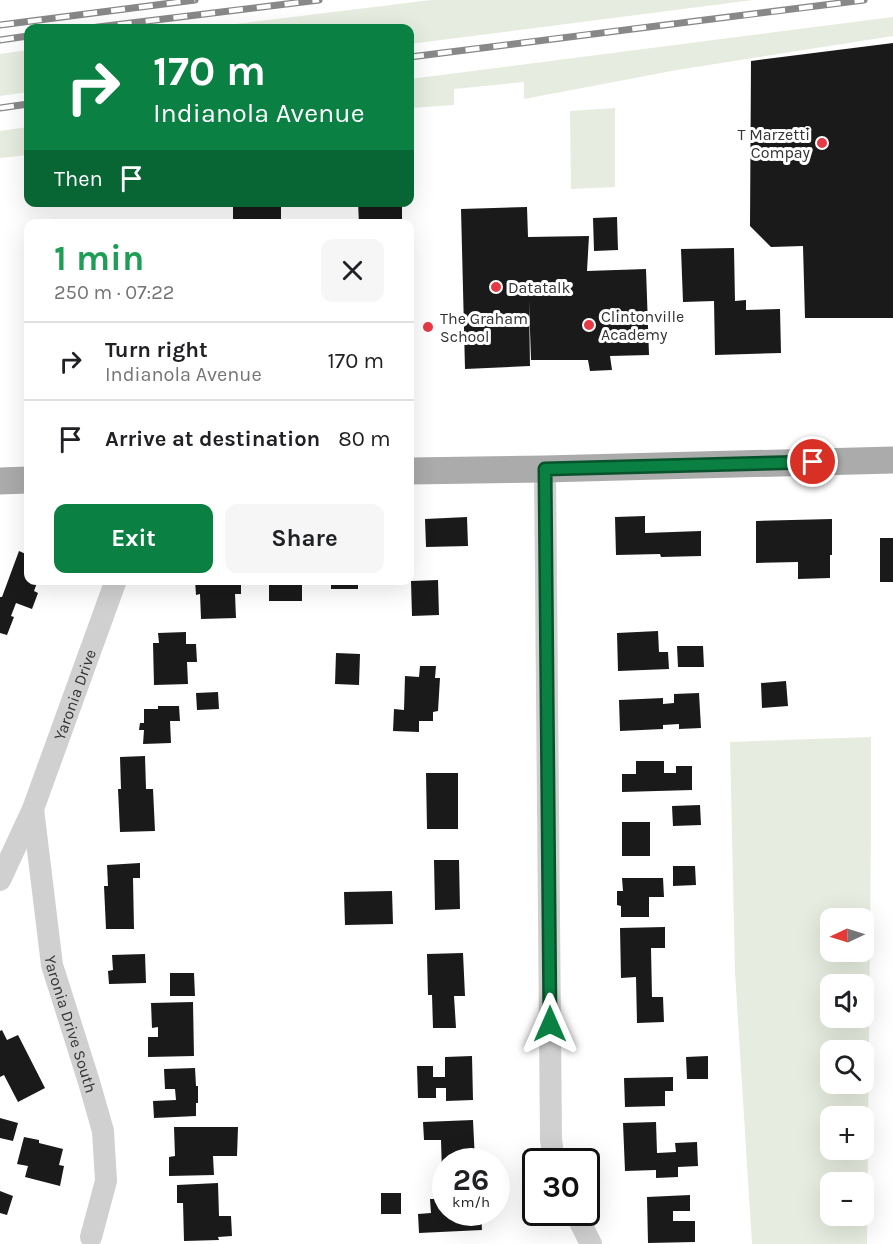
<!DOCTYPE html>
<meta charset="utf-8">
<style>
:root{--surface:#fff;--page:#f6f6f6;--text:#202124;--muted:#757577;--line:#e0e0e0;--accent:#0b8043}
body{margin:0;font-family:Karla,sans-serif;background:var(--page);color:var(--text);height:100vh;display:flex;flex-direction:column;font-size:22px;white-space:nowrap}
*{box-sizing:border-box;margin:0}
p{font-size:20px;color:var(--muted)}
.icon{flex:none;width:33px;height:33px;fill:none;stroke:currentColor;stroke-width:2;stroke-linecap:round;stroke-linejoin:round}
.map{position:relative;flex:1;overflow:hidden}
.panel{position:absolute;left:24px;top:219px;width:390px;height:366px;display:flex;flex-direction:column;background:var(--surface);border-radius:12px;box-shadow:0 6px 24px #0002}
.panel>*{flex:none}
.hud{position:absolute;left:24px;top:24px;width:390px;height:183px;border-radius:12px;box-shadow:0 6px 24px #0002;background:#0b8043;color:#fff;overflow:hidden}
.needle{width:39px;rotate:266deg}
.buttons{position:absolute;left:820px;top:908px;display:grid;gap:12px}
.buttons a{display:grid;place-items:center;width:54px;height:54px;border-radius:12px;background:var(--surface);box-shadow:0 6px 24px #0002;font-size:30px}
.speed{position:absolute;left:432px;top:1148px;display:flex;gap:12px;font-size:30px;font-weight:700;text-align:center}
.speed>*{display:grid;place-content:center;width:78px;height:78px;border-radius:50%;background:var(--surface);box-shadow:0 6px 24px #0002;line-height:1}
.speed small{font-size:15px;font-weight:400}
.speed .limit{border:3px solid #111;border-radius:9px;background:#fff;color:#111}
.pin{position:absolute;display:grid;place-items:center;width:51px;height:51px;color:#fff;margin:-26px;border:3px solid #fff;border-radius:50%;box-shadow:0 2px 6px #0007}
.me{position:absolute;width:66px;margin:-33px;rotate:0deg;stroke-linejoin:round;filter:drop-shadow(0 0 4px #0008)}
.turn{display:flex;align-items:center;gap:21px;height:126px;padding:0 30px;font-size:27px}
.turn .icon{width:78px;height:78px;stroke-width:2.5}
.turn b{display:block;font-size:42px;line-height:51px}
.then{display:flex;align-items:center;height:57px;padding:0 30px;background:#0003;gap:12px;font-size:22px}
.round{display:grid;place-items:center;flex:none;width:63px;height:63px;border-radius:12px;background:var(--page)}
.summary{display:flex;align-items:center;justify-content:space-between;height:102px;padding:0 30px}
h1{font-size:36px;font-weight:700;line-height:45px;color:#1e9e55}
.primary-button{display:flex;gap:12px;margin-top:auto;padding:12px 30px}
.primary-button a{flex:1;height:69px;border-radius:12px;background:var(--accent);color:#fff;font-size:24px;font-weight:700;line-height:69px;text-align:center}
.primary-button a+a{background:var(--page);color:var(--text)}
ul{padding:0;list-style:none}
li{display:flex;align-items:center;gap:18px;height:78px;padding:0 30px;border-top:2px solid var(--line)}
li div{flex:1}
li b{display:block;font-size:22px}
li em{font-style:normal}
.map>svg:first-child{display:block}
</style>
<div class="map">
<svg width="893" height="1244" viewBox="0 0 893 1244">
<rect width="100%" height="100%" fill="#fff"/>
<path fill="#e6ecdf" fill-rule="evenodd" d="M431 0H753L410 44V28H203Z
M893 17V36L677 70 524 99V82L454 89V105L410 108V79Z
M28 50V92L0 96V54Z
M615 108V187L571 189 570 111Z
M28 127V155L0 158V131Z
M871 737V831L867 1244H752L735 972 730 742ZM831 918H864V951H831ZM831 984H864V1017H831ZM831 1050H864V1083H831ZM831 1116H864V1149H831ZM831 1182H864V1215H831Z"/>
<path fill="#1a1a1a" d="M893 43V318H805L803 246 771 247 750 226 751 61Z
M233 202H281V224H233Z
M358 202H402V224H359Z
M527 207 528 237 589 236 587 271 646 269 649 355 610 356 612 370 590 371 588 360H531L529 301 530 366 465 369 461 209Z
M617 217 618 250 594 251 593 218Z
M734 248 735 301 746 300V310L780 309 781 353 715 355 714 301 683 302 681 249Z
M645 516V533L701 531V556L661 557 660 554 616 555 615 517Z
M467 517 468 546 426 547 425 519Z
M832 519V555H830V578L798 579V562L756 563V521Z
M880 538H893V582H880Z
M19 551 28 555V580H38L34 591 38 593 32 609 16 603 11 616 14 617 7 635 0 633V597H2Z
M195 580H241V594H235L236 618 201 619 200 594 196 595Z
M269 580H302V601H269Z
M331 580H358V589H331Z
M438 580 439 615 412 616 411 581Z
M658 631 659 652H668L669 669 618 671 617 633Z
M186 632V644H196L197 662H187L188 684 154 685 153 643H159L158 633Z
M677 646H703L704 667H678Z
M336 653 360 654 359 685 335 684Z
M420 666H436L435 678H440L438 711 433 712V721H419V732L393 731 394 709 404 710 405 676 419 677Z
M786 681 788 706 762 708 761 683Z
M218 692 219 709 197 710 196 693Z
M699 693 701 728 679 729V724L663 725V729L620 731 619 700 663 698V704L674 703V694Z
M158 706H179L180 721H170L171 743 143 744 144 730H139L140 723H144V709H158Z
M145 756 146 789H153L155 831 120 832 118 789H121L120 757Z
M636 761H664V773H676V766H692V790L622 792V774H636Z
M426 773H458V829H427Z
M700 805 701 825 673 826 672 806Z
M622 822H650V856H622Z
M434 860H459L460 909 435 910Z
M140 863V878H133L134 929H106L104 886H108L107 865Z
M673 866H695L696 885 673 886Z
M622 878H663L664 897H649V917H621V906L617 905V891H623Z
M392 891 393 924 345 925 344 892Z
M665 927V948H651L652 997H663L664 1022 637 1023 636 977 621 978 620 928Z
M463 953 465 996H454L456 1028H433L432 995H428L427 954Z
M145 954 146 983 109 984 108 971 113 970 112 955Z
M170 973H194L195 996H170Z
M193 1002 194 1056 148 1057V1037H158V1027L152 1028 151 1003Z
M2 1030 7 1040 18 1035 45 1088 18 1102 4 1075 0 1077V1031Z
M472 1056 473 1100 446 1101V1088H436V1098H418L417 1066H433V1077H445V1057Z
M708 1056V1079H687L686 1057Z
M195 1068 196 1086H198V1103H196V1116L154 1118 153 1101 176 1100 175 1089H165L164 1069Z
M673 1077V1091H665V1106L625 1107 624 1078Z
M0 1118 18 1123 13 1141 0 1138Z
M473 1120 475 1161H446V1173H442L441 1140H424L423 1122Z
M656 1122 657 1153 676 1152 675 1143 697 1142 698 1166 678 1167V1177L656 1178V1170L625 1171 623 1123Z
M174 1127H238L237 1156H213L214 1175 169 1176V1157L175 1156Z
M24 1137 39 1140V1143L63 1149 59 1165 64 1166 60 1186 25 1177 28 1166 17 1164Z
M218 1183 219 1216H231L232 1236 218 1237 219 1240 184 1241 183 1203H177V1185Z
M0 1191 13 1196 7 1215 0 1213Z
M381 1193H401V1214H381Z
M690 1195V1211H673V1221H695V1242L648 1243 647 1197Z
M430 1199H446V1212H481L482 1230 419 1233 418 1214 431 1213Z"/>
<g fill="none" stroke-linecap="round" stroke-linejoin="round">
<g stroke="#d0d0d0" stroke-width="22">
<path d="M545 469 551 1140 554 1161"/>
<path id="s1" d="M33 809 52 965 89 1082 103 1131 106 1181 91 1237"/>
<path id="s2" d="M0 880 33 809 116 580"/>
<path d="M575 1212 591 1244"/>
</g>
<path stroke="#ababab" stroke-width="27" d="M410 471 545 469 893 460
M0 481 28 480"/>
<g stroke="#888" stroke-width="7">
<path id="rail" d="M0 25 195 0
M90 28 319 0
M0 40 28 36
M410 57 864 0
M0 108 28 104"/>
</g>
<use href="#rail" stroke="#fff" stroke-width="4.5" stroke-dasharray="14" stroke-linecap="butt"/>
</g>
<g fill="none" stroke-linecap="round" stroke-linejoin="round">
<g stroke="#07532c" stroke-width="15">
<path id="route" d="M550 1024 545 469 813 462"/>
</g>
<use href="#route" stroke="#0b8043" stroke-width="10"/>
</g>
<g fill="#e63946" stroke="#fff" stroke-width="2">
<circle cx="822" cy="143" r="6"/>
<circle cx="496" cy="287" r="6"/>
<circle cx="589" cy="325" r="6"/>
<circle cx="428" cy="327" r="6"/>
</g>
<g text-anchor="middle" stroke-width="6" stroke-linejoin="round" paint-order="stroke">
<g font-size="16" fill="#333" stroke="#fff" text-anchor="start">
<text x="810" y="140" text-anchor="end">T Marzetti<tspan x="810" dy="18">Compay</tspan></text>
<text x="508" y="293">Datatalk</text>
<text x="601" y="322">Clintonville<tspan x="601" dy="18">Academy</tspan></text>
<text x="440" y="324">The Graham<tspan x="440" dy="18">School</tspan></text>
</g>
<g font-size="16" fill="#333" stroke="#fff">
<text dy="6" stroke="none"><textPath href="#s2" startOffset="200">Yaronia Drive</textPath></text>
<text dy="6" stroke="none"><textPath href="#s1" startOffset="219">Yaronia Drive South</textPath></text>
</g>
</g>
</svg>
<div class="buttons">
<a><svg class="needle" viewBox="-14 -14 28 28"><path d="M0-13l5 13h-10z" fill="#e53935"/><path d="M0 13l5-13h-10z" fill="#757577"/></svg></a>
<a><svg class="icon" aria-label="sound" viewBox="0 0 24 24"><path d="M4 9h4l5-4v14l-5-4H4zM17 9q2 3 0 6"/></svg></a>
<a><svg class="icon" aria-label="search" viewBox="0 0 24 24"><circle cx="10" cy="10" r="6"/><path d="M15 15l6 6"/></svg></a>
<a>+</a>
<a>−</a>
</div>
<div class="speed"><div>26<small>km/h</small></div><div class="limit">30</div></div>
<div class="pin" style="left:813px;top:462px;background:#d93025"><svg class="icon" aria-label="arrive" viewBox="0 0 24 24"><path d="M6 21V4h12l-3 4 3 4H6"/></svg></div>
<svg class="me" style="left:550px;top:1024px" viewBox="-20 -20 40 40"><path d="M0-17L14 15 0 8-14 15z" fill="#0b8043" stroke="#fff" stroke-width="4"/></svg>
<div class="hud">
<div class="turn"><svg class="icon" aria-label="right" viewBox="0 0 24 24"><path d="M7 20v-9h11M14 6l5 5-5 5"/></svg><div><b>170 m</b>Indianola Avenue</div></div>
<div class="then">Then<svg class="icon" aria-label="arrive" viewBox="0 0 24 24"><path d="M6 21V4h12l-3 4 3 4H6"/></svg></div>
</div>
<section class="panel">
<div class="summary"><div><h1>1 min</h1><p>250 m · 07:22</p></div><a class="round"><svg class="icon" aria-label="close" viewBox="0 0 24 24"><path d="M6 6l12 12M18 6L6 18"/></svg></a></div>
<ul>
<li><svg class="icon" aria-label="right" viewBox="0 0 24 24"><path d="M7 20v-9h11M14 6l5 5-5 5"/></svg><div><b>Turn right</b><p>Indianola Avenue</p></div><em>170 m</em></li>
<li><svg class="icon" aria-label="arrive" viewBox="0 0 24 24"><path d="M6 21V4h12l-3 4 3 4H6"/></svg><div><b>Arrive at destination</b></div><em>80 m</em></li>
</ul>
<div class="primary-button"><a>Exit</a><a>Share</a></div>
</section>
</div>
